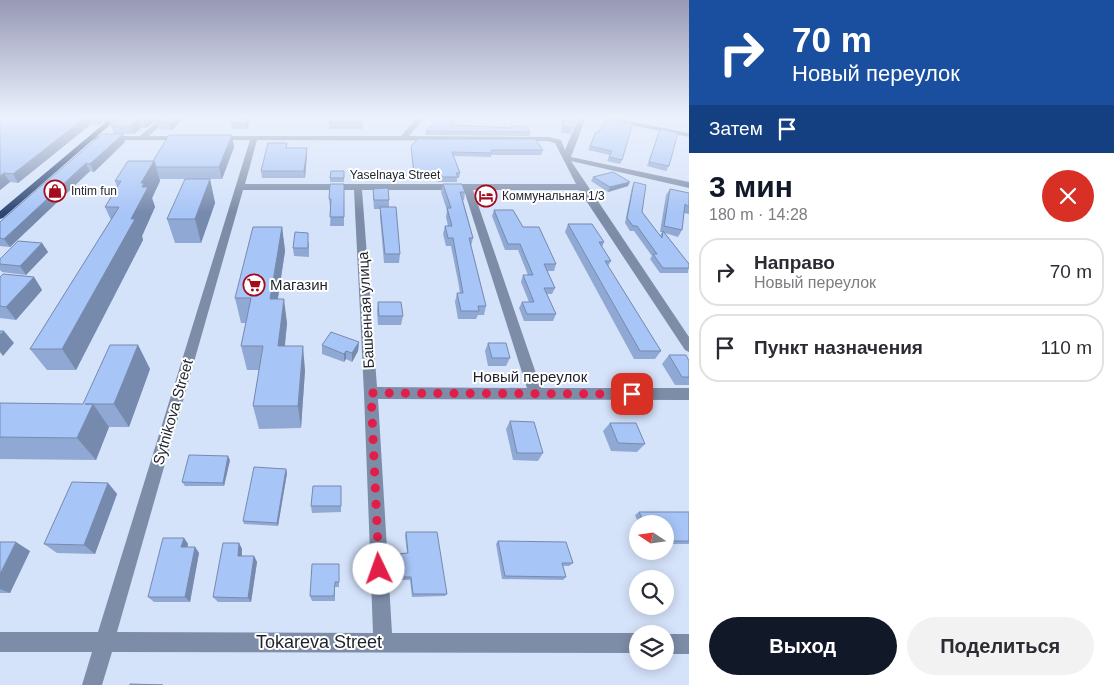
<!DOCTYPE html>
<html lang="ru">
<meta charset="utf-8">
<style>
:root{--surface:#fff;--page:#f2f2f3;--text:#2b2b33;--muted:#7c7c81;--line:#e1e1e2;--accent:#111827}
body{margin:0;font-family:Arial,sans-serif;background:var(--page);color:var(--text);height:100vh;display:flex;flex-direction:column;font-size:19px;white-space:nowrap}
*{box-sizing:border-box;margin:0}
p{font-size:16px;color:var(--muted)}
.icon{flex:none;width:28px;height:28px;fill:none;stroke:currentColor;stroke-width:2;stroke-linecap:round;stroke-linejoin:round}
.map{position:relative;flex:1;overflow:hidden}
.sheet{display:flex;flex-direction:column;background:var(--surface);width:425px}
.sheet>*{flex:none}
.hud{background:#1a4fa0;color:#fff;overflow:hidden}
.needle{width:32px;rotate:283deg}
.controls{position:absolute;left:629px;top:515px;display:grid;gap:10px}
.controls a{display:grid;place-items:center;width:45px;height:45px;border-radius:50%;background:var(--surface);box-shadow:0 2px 12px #0003;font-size:25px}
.pin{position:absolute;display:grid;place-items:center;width:42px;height:42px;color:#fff;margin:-21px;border-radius:10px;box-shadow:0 2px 8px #0006}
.me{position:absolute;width:55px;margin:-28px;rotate:357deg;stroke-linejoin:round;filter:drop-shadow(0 0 4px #0008)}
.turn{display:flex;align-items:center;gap:18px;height:105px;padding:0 20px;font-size:22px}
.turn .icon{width:65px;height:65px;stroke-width:2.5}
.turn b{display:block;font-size:35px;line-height:42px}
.then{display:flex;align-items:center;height:48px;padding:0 20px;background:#0003;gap:10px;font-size:19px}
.round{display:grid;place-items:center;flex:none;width:52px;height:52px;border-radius:26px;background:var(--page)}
.head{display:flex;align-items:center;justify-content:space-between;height:85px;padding:0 20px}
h1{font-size:30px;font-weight:700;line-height:38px;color:var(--accent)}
.primary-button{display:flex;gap:10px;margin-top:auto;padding:10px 20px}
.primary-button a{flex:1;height:58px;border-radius:30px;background:var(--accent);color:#fff;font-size:20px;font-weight:700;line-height:58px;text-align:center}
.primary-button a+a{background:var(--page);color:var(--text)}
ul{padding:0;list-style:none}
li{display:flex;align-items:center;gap:15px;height:68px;margin:0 10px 8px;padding:0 10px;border:2px solid var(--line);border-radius:20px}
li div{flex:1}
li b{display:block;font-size:19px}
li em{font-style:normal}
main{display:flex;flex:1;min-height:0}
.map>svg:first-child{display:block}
</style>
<main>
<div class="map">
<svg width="689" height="685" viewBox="0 0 689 685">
<rect width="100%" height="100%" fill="#d4e2fa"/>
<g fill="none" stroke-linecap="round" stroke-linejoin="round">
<path fill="#7d8ca7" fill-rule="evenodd" d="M162 117H169L149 136H186V140H92L88 138 92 136H140Z
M418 117H425L409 136 549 137 561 140 565 150 579 117H586L571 157 689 182V188L571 161 689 337V352L685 350 579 190H473L541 388H689V400L378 399 392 633H638L640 634H638V653L112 652 102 685H82L92 652H0V632H98L250 140H215L211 138 212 136H401ZM257 140 548 141 555 143 576 184H245ZM243 190H354L364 393 373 633 117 632ZM362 190H464L527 388 377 387Z
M592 117H607L689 133V137Z
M665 634H689V654H665Z"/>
<path fill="#2c4673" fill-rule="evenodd" d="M112 117H119L3 218 0 219V211Z"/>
</g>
<path fill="#90a9d4" d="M0 117H160L146 128H141L134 134H114L108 118 99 125H90L18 183 10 182 0 190Z
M160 117H185L172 130 159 129 156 121Z
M233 117H250L247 129H233L231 123Z
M363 117V129H329V122Z
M440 117H456L454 120 455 124 453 125 511 128V126L530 132 529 136 425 135 426 131Z
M563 117H577L570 134 561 133Z
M615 123 622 160 620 164 607 161 610 155 588 150 596 132H599Z
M660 129 669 166 666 171 647 166Z
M232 135 234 147 222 179H160V181L152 198 155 207 142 236 143 240 76 370H47L30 349 111 220 105 207 117 187 115 181 153 161Z
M125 142 94 172 90 171 10 247 0 246V222L34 192Z
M411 146 543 150 541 155H491V157L454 156 460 173 459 178H457V182H438L437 178H414L411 150Z
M288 148H307V155L305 178H262L261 171Z
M331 171H344V182H330Z
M593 177 628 186 608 192 591 181Z
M210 179 215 203 201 243H175L167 219Z
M634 182 642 212 660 236 662 232H660L666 195 670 189 689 193V214L684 213 682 230 678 237 665 233 689 264 688 273H660L650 259 652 256 634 231H630L625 223 632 187Z
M344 184V226H330L331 207H330L329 199Z
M443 184 465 192 464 200H463L473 238 471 246 486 306 484 315H478L476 319H458L455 302 457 293H460L458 281 451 246H446L443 234 445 226H448L446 217 447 210 441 192Z
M373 189 389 200V207L400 254 399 263H384L380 216V209H374L373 197Z
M494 210 523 227 556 264 554 271H547L555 288 552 294H547L556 314 553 321H524L519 308 522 302H529L521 282 523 275H528L518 250H505L492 216Z
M568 224 604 242 602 247 611 261 608 266 661 351 655 359H634L565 232Z
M282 227 285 251 278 299 287 323 285 346 305 370 301 428 259 429 253 406 259 370H247L241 346 246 323H241L235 298Z
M309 242V257L294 256 293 248Z
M42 243 48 252 26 275 2 272 0 270V259Z
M0 277H34L42 290 16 320 0 318Z
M378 302 403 316 401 325H378L377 311Z
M359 342 358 351 352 362 346 359 344 362 322 354V345Z
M488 343 510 358 506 366H488L485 351Z
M138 345 150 369 129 427H109L96 460 0 459V403L83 404Z
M669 355 689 361V385H675L662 364Z
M510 421 543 453 538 461 513 460 506 429Z
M610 423 645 444 637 452 611 451 603 431Z
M230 460 224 486H185L182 482Z
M287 473 278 526 244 524 243 521Z
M108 483 117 494 95 554 57 553 44 544Z
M341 486V512L312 513 311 506Z
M639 512H689V544H665V524H639L635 515Z
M406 532 447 594 445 596 412 597 410 580H399L396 557 397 554 407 553 405 536Z
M184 538 188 544 187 547H195L199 553 190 602H154L148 597Z
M498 541 573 563 569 566H563L566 577 563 580 502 579 496 544Z
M0 542 30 551 10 593H0Z
M239 543 242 549V556H254L257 562 251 602H218L213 597Z
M339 564V587H335V601H312L310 596Z"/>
<path fill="#768aad" d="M86 117H87L90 125 18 183 13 174Z
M96 117H109L99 125Z
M147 117H160L146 128 144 120Z
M174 117H185L172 130 169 122Z
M247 117H250L247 129 246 123Z
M138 119 141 128 134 134 131 126Z
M123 134 125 142 94 172 90 164Z
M232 135 234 147 222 179 219 167Z
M307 148V155L305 178 304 171Z
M154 161 160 181 152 198 155 207 142 236 143 240 76 370 62 349 131 219 142 187 141 183Z
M86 163 90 171 10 247 4 239Z
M4 173 10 182 0 190V176Z
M210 179 215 203 201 243 195 219Z
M630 182 628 186 608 192 610 187Z
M282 227 285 251 274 323 270 299Z
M42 243 48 252 26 275 20 266Z
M34 277 42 290 16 320 6 307Z
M284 299 287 323 282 370 278 346Z
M4 331 14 343 3 356 0 352V335Z
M359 342 358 351 352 362V353Z
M138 345 150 369 129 427 114 404Z
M303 346 305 370 301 428 298 406Z
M346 351V359L344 362V354Z
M93 404 109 427 96 460 77 438Z
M228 456 230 460 224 486 223 483Z
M286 469 287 473 278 526 277 523Z
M108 483 117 494 95 554 84 545Z
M184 538 188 544 186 553 181 547Z
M16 542 30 551 10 593 0 589V574Z
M239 543 242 549 241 562 238 556Z
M195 547 199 553 190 602 185 597Z
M254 556 257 562 251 602 248 598Z"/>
<path fill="#a8c5f7" stroke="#768aad" d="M0 117H86L13 174 4 173 0 176Z
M109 117H147L144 120 138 119 131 126H111L119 119 108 118Z
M160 117H174L169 122 156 121Z
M233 117H247L246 123H231Z
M330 117H363V122H329Z
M440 117H454L452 119 455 120 451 125 512 128 511 126H526L530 132 426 131Z
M564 117H577L572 128 563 126Z
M606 118 616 120 615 123 625 125 626 122 633 123 622 160 609 157 612 151 590 146 596 132H599Z
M660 129 678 133 669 166 649 162Z
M102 134H123L90 164 86 163 4 239 0 238V222L34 192Z
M169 135H232L219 167H156L154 161H153Z
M418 139H535L543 150H491L492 153 452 152 460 173H456L458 177H439L437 173H414L411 146Z
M268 143H287L286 148H307L304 171H261Z
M128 161H154L141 183H144L142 187H148L131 219H135L62 349H30L119 207H105L121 181H115Z
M331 171H344V178H330Z
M613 172 630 182 610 187 593 177Z
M185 179H210L195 219H167Z
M634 182 646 185 642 212 662 238 663 231 689 264V268H663L653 254H657L637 226H633L627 218Z
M330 184H344V217H330L331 199H329Z
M443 184H462L465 192H460L473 238H469L486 306H478L479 311H461L457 293H463L453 238H448L445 226H452L447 208H451Z
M388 188 389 200H374L373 189Z
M670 189 689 193V207L685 204 682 230 664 226Z
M380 207H396L400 254H385Z
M494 210H513L523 227H539L556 264H544L555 288H544L556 314H527L522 302H534L523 275H533L520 244H508Z
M568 224H592L604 242H599L611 261H605L661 351H640Z
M253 227H282L270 299H284L278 346H303L298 406H253L263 346H241L251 298H235Z
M295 232 308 233V248H293Z
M18 241 42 243 20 266 0 264V259Z
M3 274 34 277 6 307 0 306V277Z
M378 302H401L403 316H379Z
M0 331H4L0 335Z
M331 332 359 342 352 353 346 351 344 354 322 345Z
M488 343H506L510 358H492Z
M110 345H138L114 404H85H93L77 438 0 437V403L83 404Z
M669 355H686L689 361V377H682Z
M510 421 534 422 543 453H517Z
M610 423H636L645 444 618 443Z
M189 455 228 456 223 483 182 482Z
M254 467 286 469 277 523 243 521Z
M72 482 108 483 84 545 44 544Z
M313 486H341V506H311Z
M639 512H689V541H665V524H645Z
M406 532H437L447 594H413L411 577H399L397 554 408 553Z
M163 538H184L181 547H195L185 597H148Z
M498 541 566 542 573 563H562L566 577 505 576Z
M0 542H16L0 574Z
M223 543H239L238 556H254L248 598 213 597Z
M312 564H339V582H335L334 596H310Z
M130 684 163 685H130Z"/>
<linearGradient id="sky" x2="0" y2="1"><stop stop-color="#9799b6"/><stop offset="0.55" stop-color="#ecf2fd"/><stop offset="1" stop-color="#ecf2fd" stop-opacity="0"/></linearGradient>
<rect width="689" height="213" fill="url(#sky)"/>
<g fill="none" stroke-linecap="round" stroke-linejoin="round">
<path stroke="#e11d48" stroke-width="9" stroke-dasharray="0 16.2" d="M379 569 371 393 632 394"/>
</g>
<defs>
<g id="shop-ring" transform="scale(1.125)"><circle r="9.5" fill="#fff" stroke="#a50b1c" stroke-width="1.5"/><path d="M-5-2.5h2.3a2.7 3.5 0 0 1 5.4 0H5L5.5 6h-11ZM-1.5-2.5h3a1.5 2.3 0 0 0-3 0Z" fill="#a50b1c"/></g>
<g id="hotel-ring" transform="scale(1.125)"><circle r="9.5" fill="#fff" stroke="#a50b1c" stroke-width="1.5"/><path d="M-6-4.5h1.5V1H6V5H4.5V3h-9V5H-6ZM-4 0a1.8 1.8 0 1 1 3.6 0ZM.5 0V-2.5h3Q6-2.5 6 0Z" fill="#a50b1c"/></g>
<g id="supermarket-ring" transform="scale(1.125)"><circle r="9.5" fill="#fff" stroke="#a50b1c" stroke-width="1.5"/><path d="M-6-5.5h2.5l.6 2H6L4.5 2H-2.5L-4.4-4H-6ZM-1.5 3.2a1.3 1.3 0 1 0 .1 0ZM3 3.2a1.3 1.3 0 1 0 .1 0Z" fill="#a50b1c"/></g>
</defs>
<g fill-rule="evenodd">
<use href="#shop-ring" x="55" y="191"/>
<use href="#hotel-ring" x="486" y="196"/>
<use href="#supermarket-ring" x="254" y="285"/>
</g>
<g text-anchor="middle" stroke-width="4" stroke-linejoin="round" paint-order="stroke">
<g font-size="12" fill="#1d222b" stroke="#fff">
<text x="395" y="179">Yaselnaya Street</text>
</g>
<g font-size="12" fill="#1d222b" stroke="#fff" text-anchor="start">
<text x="71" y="195">Intim fun</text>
<text x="502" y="200">Коммунальная 1/3</text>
</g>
<g font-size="15" fill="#1d222b" stroke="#fff" text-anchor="start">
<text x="270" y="290">Магазин</text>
</g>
<g font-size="15" fill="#1d222b" stroke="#fff">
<text transform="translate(366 310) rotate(-93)" y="5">Башенная улица</text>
<text x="530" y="382">Новый переулок</text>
<text transform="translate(173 412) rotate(-74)" y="5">Sytnikova Street</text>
</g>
<g font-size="18" fill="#1d222b" stroke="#fff">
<text x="319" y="648">Tokareva Street</text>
</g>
</g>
</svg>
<div class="controls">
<a><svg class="needle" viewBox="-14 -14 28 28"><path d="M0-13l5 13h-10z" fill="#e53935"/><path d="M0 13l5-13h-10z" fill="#7c7c81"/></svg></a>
<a><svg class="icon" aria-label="search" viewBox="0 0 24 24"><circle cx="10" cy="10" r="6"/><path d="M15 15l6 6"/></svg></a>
<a><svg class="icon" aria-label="layers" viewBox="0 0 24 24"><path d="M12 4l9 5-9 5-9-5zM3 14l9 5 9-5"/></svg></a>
</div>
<div class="pin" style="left:632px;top:394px;background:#d93025"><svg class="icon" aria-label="arrive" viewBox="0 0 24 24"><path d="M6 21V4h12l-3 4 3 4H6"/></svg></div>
<svg class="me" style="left:379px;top:569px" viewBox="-20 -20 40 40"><circle r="19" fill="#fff"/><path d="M0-13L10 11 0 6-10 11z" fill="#e11d48"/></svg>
</div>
<section class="sheet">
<div class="hud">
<div class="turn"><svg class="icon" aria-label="right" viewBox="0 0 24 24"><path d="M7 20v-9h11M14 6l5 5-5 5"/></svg><div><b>70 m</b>Новый переулок</div></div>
<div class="then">Затем<svg class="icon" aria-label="arrive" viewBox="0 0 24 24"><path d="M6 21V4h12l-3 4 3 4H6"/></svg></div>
</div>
<div class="head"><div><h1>3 мин</h1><p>180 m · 14:28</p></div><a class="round" style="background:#d93025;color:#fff"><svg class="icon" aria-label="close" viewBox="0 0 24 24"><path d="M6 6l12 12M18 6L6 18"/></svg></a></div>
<ul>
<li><svg class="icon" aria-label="right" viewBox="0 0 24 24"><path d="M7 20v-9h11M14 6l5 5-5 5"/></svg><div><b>Направо</b><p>Новый переулок</p></div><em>70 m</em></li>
<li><svg class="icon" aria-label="arrive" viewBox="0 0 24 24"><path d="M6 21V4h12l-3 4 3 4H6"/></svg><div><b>Пункт назначения</b></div><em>110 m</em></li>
</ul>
<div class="primary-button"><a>Выход</a><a>Поделиться</a></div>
</section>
</main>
